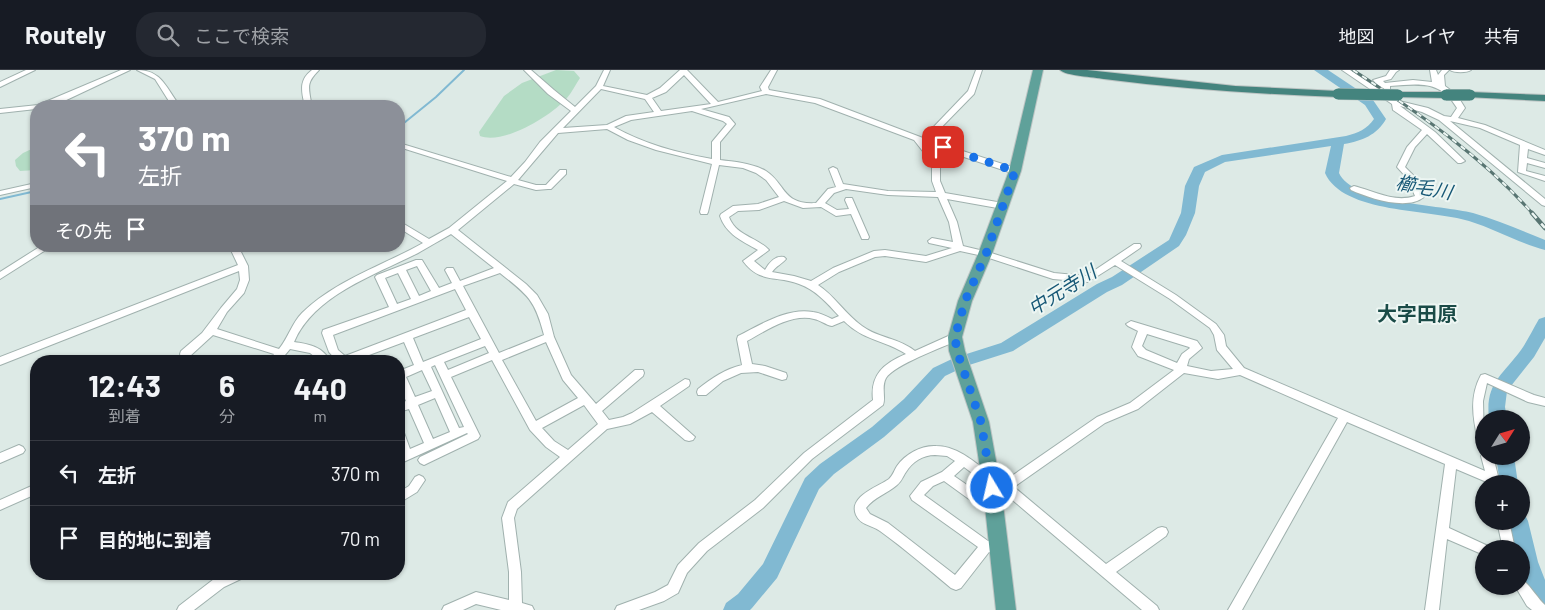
<!DOCTYPE html>
<html lang="ja">
<meta charset="utf-8">
<style>
:root{--surface:#171b24;--page:#242831;--text:#f1f3f6;--muted:#9ea1a6;--line:#363941}
body{margin:0;font-family:Barlow,"Noto Sans JP",sans-serif;background:var(--page);color:var(--text);height:100vh;display:flex;flex-direction:column;font-size:19px;white-space:nowrap}
*{box-sizing:border-box;margin:0}
p{font-size:16px;color:var(--muted)}
.icon{flex:none;width:28px;height:28px;fill:none;stroke:currentColor;stroke-width:2;stroke-linecap:round;stroke-linejoin:round}
.map{position:relative;flex:1;overflow:hidden}
.drawer{position:absolute;left:30px;top:285px;width:375px;height:225px;display:flex;flex-direction:column;background:var(--surface);border-radius:20px;box-shadow:0 1px 4px #0004}
.drawer>*{flex:none}
.banner{position:absolute;left:30px;top:30px;width:375px;height:152px;border-radius:20px;box-shadow:0 1px 4px #0004;background:#8c9099;color:#fff;overflow:hidden}
.needle{width:32px;rotate:53deg}
.buttons{position:absolute;left:1475px;top:340px;display:grid;gap:10px}
.buttons a{display:grid;place-items:center;width:55px;height:55px;border-radius:50%;background:var(--surface);box-shadow:0 1px 4px #0004;font-size:25px}
.pin{position:absolute;display:grid;place-items:center;width:42px;height:42px;color:#fff;margin:-21px;border-radius:10px;box-shadow:0 2px 8px #0006}
.me{position:absolute;width:55px;margin:-28px;rotate:351deg;stroke-linejoin:round;filter:drop-shadow(0 0 4px #0008)}
.turn{display:flex;align-items:center;gap:18px;height:105px;padding:0 25px;font-size:22px}
.turn .icon{width:65px;height:65px;stroke-width:2.5}
.turn b{display:block;font-size:35px;line-height:42px}
.then{display:flex;align-items:center;height:48px;padding:0 25px;background:#0003;gap:10px;font-size:19px}
.eta{display:flex;justify-content:space-evenly;align-items:center;height:85px;text-align:center}
.eta b{font-size:30px;font-weight:700;line-height:35px}
ul{padding:0;list-style:none}
li{display:flex;align-items:center;gap:15px;height:65px;padding:0 25px;border-top:1px solid var(--line)}
li div{flex:1}
li b{display:block;font-size:19px}
li em{font-style:normal}
header{display:flex;align-items:center;gap:30px;box-sizing:border-box;height:70px;padding:0 25px;background:var(--surface);border-bottom:1px solid var(--line)}
header strong{font-size:24px}
nav{display:flex;gap:28px;margin-inline-start:auto;font-size:18px}
.search{width:350px;height:45px;background:var(--page);display:flex;align-items:center;gap:12px;box-sizing:border-box;padding:0 18px;border-radius:20px;color:var(--muted);font-size:19px}
.map>svg:first-child{display:block}
</style>
<header>
<strong>Routely</strong>
<div class="search"><svg class="icon" aria-label="search" viewBox="0 0 24 24"><circle cx="10" cy="10" r="6"/><path d="M15 15l6 6"/></svg>ここで検索</div>
<nav><a>地図</a><a>レイヤ</a><a>共有</a></nav>
</header>
<div class="map">
<svg width="1545" height="540" viewBox="0 0 1545 540">
<rect width="100%" height="100%" fill="#ddeae6"/>
<path fill="#b4dcc5" d="M556 0 574 1 580 8C576 14 572 22 567 28 551 46 504 75 480 66L479 62 504 26 522 13Z
M36 77V100L20 101 16 96 15 90 23 83Z"/>
<g fill="none" stroke-linecap="round" stroke-linejoin="round">
<path stroke="#81b9d2" stroke-width="2" d="M399 57 436 27 464 0
M0 129 36 121"/>
<path fill="#81b9d2" fill-rule="evenodd" d="M1314 0H1328L1373 30 1386 49C1377 65 1362 71 1344 74L1339 103C1352 133 1442 135 1473 143 1498 150 1522 161 1545 170V180C1519 173 1495 159 1469 151 1431 139 1343 144 1325 103L1331 76 1225 92 1205 102 1199 116 1195 143 1186 165 1179 176 1122 215 1107 222 1013 281 966 296 945 306 916 339 884 367 834 404 819 419 777 508 752 538 750 540H723L726 533 738 524 763 494 805 408 820 394 872 357 904 329 933 298 954 288 1001 273 1097 214 1112 207 1169 170 1181 143 1185 116 1194 97 1222 85 1346 66C1358 63 1367 59 1374 49L1365 35Z
M1545 247V268L1534 287 1507 321 1505 337 1507 349H1489C1485 313 1502 306 1521 280 1528 270 1533 259 1539 249Z
M1496 386H1514L1518 414H1500Z
M1521 444 1525 445 1528 451 1538 492 1545 510V537C1522 528 1521 499 1521 479H1514L1508 451H1521Z"/>
<g stroke="#a0b1ae" stroke-width="2">
<path id="minor" d="M26 0H35L0 17V12Z
M121 0H130L60 33 48 36H36V39L0 43V39L38 35Z
M137 0C160 0 165 15 177 32L241 34 245 36H172L155 9Z
M312 0H319C307 12 308 16 311 32H322L337 34V36H264L267 34 304 32C301 19 300 9 312 0Z
M524 0H531L554 20 575 37 596 16 604 0H610L603 16 647 25 660 18 680 0H687L718 32 762 21 760 17 771 0H777L768 17 769 20 820 29 923 68 968 21 976 0H982L974 24 929 70 1018 99V103H1012L925 74 940 93V111L945 123 1003 133 1007 136 1003 139 947 129 957 152 963 176 988 182 1054 203 1086 206 1134 174H1140L1141 176 1140 178 1121 191 1176 225 1216 254 1224 265 1226 276 1244 298 1485 401 1481 386 1484 382V386H1493L1499 410 1496 414 1489 413 1456 399 1449 458 1488 476 1490 479H1484V485L1447 469 1439 540H1425L1445 394 1347 352 1242 540H1228L1338 348 1240 305 1218 309 1184 303 1138 339 1105 353 1014 417 1106 494 1158 458 1162 457 1166 458 1168 462 1166 466 1116 502 1157 536 1159 540H1142L1003 422 992 423 988 421 986 418 988 415 964 397 954 406 999 437 1001 441 999 445 995 446 991 445 944 411 933 416 924 425 988 471 1003 473 1005 477 1003 481 999 483 989 482 961 518 956 520 951 518C928 499 905 479 880 461 872 455 860 455 856 445 848 426 878 417 889 409 893 405 894 401 897 396 905 384 922 375 936 376 959 376 978 395 995 408L996 413 1003 412 1097 347 1130 333 1174 300 1138 286 1132 277 1138 261 1128 256 1126 254 1131 251 1197 271 1202 278 1189 289 1187 296 1211 301 1233 299 1217 280 1214 265 1210 258 1170 229 1115 195 1088 212 1053 209 983 186 960 181 926 192 885 186 875 187 839 202 818 215C835 226 845 244 862 256 878 268 899 268 915 281L955 263 959 264 960 267 959 270C943 277 894 295 886 308 881 317 886 327 883 335L812 389 763 438 707 481 687 503 678 523 664 531 639 540H615L617 536 655 522 668 515 678 495 699 473 755 430 804 383 873 330C870 305 884 293 906 284 885 270 864 271 844 251L832 256C826 255 820 250 814 249 792 243 765 261 747 271L752 294 765 296 786 303 787 306 786 309 782 310 758 302 741 303 723 311 706 325H698L697 322 698 319C712 308 725 299 742 295L737 269 738 266C760 255 788 237 813 242 820 243 826 246 832 249L839 246C827 233 816 220 799 214 777 205 760 214 743 191L758 180C742 171 726 164 720 146L721 144 733 136 758 134 779 127 766 110 756 103 743 98 719 95 708 142 707 144H701L700 142 712 94 656 80 628 70 607 59 558 63 518 110 536 115H546L560 100H566V104L551 119H548L536 120 514 114 458 160 526 214 537 225 548 244 554 267 571 305 596 334 635 300H643L644 303 643 306 602 341 609 350 623 347 632 343 685 309 689 310 690 313 689 316 660 336 695 367 693 370 689 371 685 370 652 342 630 354 607 359 517 439 514 448 521 502 522 533 532 536 534 540H501L476 534 463 540H442L444 536 476 522 509 530V502L502 448 508 432 560 387 546 377 530 360 492 290 451 307 480 366 478 369 428 393 424 395 420 393 418 390 420 387 468 364 467 363 399 394V384L401 383 399 378V359L403 360 410 379 424 373 409 339 399 342V334L406 331 399 314V301L414 295 404 272 353 291H337L329 282 322 263 323 260 389 237 375 207 377 205 416 190H422L439 218 452 213 445 200 447 198H453L460 211 494 198 451 164C440 170 429 177 418 183 375 205 314 225 294 272 309 274 323 277 330 291H320L310 283 290 279 280 291H269L274 284 213 265 189 287H181L180 284 181 281 202 263 221 238 237 219 240 210 239 201 0 295V287L238 195 229 176H238L248 196 249 210 244 223 227 242 217 259 279 279C288 268 292 253 302 243 336 210 382 196 423 173L399 158V151L429 169 449 158 507 111 399 77V73L511 107 525 92 540 72 571 41 548 24ZM684 5 711 34 661 41 652 28 666 22ZM601 19 645 29 654 42 626 46 607 55 563 58ZM766 24 815 33 914 70 932 93V111L936 122 888 121 843 114 837 99 833 97 829 99 836 117 828 119 816 133C782 135 786 114 766 101 752 93 735 92 720 90V72L735 54 729 47 701 39ZM692 41 723 51 727 54 712 72V89C678 83 644 74 614 57L631 50ZM846 119 888 125 938 127 949 152 953 172 932 168 928 171 929 173 952 178 926 186 885 180 874 181 833 198 811 211 794 206 772 202C776 196 782 194 786 189L784 187C775 185 769 193 765 200L754 191 769 180C757 167 736 166 729 147L738 141 759 140 784 131 803 138 821 137 836 146 851 144 862 169H868L869 167 852 128H846L845 130 849 139 837 140 825 133 834 123ZM417 196 431 221 419 226 406 200ZM398 203 411 229 397 234 385 208ZM500 203C528 225 535 230 544 265L499 283 463 216ZM455 219 466 240 345 286 338 280 333 265ZM469 247 481 269 423 292 413 268ZM1147 264 1189 277 1190 278 1182 284 1177 293 1146 280 1142 276ZM546 272 563 310 578 328 536 351 502 290ZM485 276 489 283 448 300 444 292ZM435 295 464 357 459 358 431 297ZM422 300 432 321 415 327 406 307ZM435 328 450 362 433 369 418 335ZM584 335 598 354 568 380 554 371 542 358ZM935 385 947 386 955 391 942 402 921 412 910 426 912 430 978 477 955 505 888 453 870 444 866 438C874 427 887 424 897 415 902 411 903 406 906 402 912 392 923 385 935 385Z
M1342 0H1350L1395 30 1428 38 1444 46 1451 47 1457 38C1440 10 1420 14 1390 16V19L1400 26 1396 28 1384 22 1373 10 1386 6 1390 0H1399L1396 2 1391 9 1383 11 1385 13 1413 10 1432 12 1430 0H1436L1438 5 1442 0H1449L1444 5 1445 16 1457 25 1465 38 1458 48 1485 55 1545 80V85L1528 79 1527 88 1545 93V98L1527 93 1526 101 1545 106V111L1518 102 1520 75 1480 58 1450 51 1545 129V136L1542 135 1439 50 1422 42 1400 36 1435 62 1465 91 1461 93H1458L1427 64 1415 77 1405 97 1416 108 1424 127C1407 141 1369 128 1351 120L1350 118 1354 116C1374 121 1394 133 1415 126L1408 109 1397 97 1407 77 1422 60 1393 40 1392 34Z
M1450 0H1471C1467 3 1454 3 1450 0Z
M36 113V117L0 125V121Z
M41 176H52L0 209V202Z
M1485 304 1534 325 1545 328V336L1528 332 1487 313 1483 331 1484 375 1480 374 1478 371C1473 348 1469 327 1481 305Z
M19 375 23 377 25 380 23 383 0 393V383Z
M419 405 423 407 425 410 417 422 399 433V422L409 416 415 407Z
M36 414V424L0 440V430Z
M1497 451H1509L1515 479H1503Z
M226 504H245L243 508 224 517 194 540H177L179 536 214 509Z
M1521 509C1528 512 1538 529 1545 535V540H1532L1527 536 1515 516H1521Z"/>
</g>
<g stroke="#bcc4c3" stroke-width="2">
<path id="primary" d="M1033 0H1043L1021 101 992 184 972 231 962 267 965 281 989 352 1001 418 1016 540H996L983 418 973 352 949 281 948 267 958 231 978 184 1009 101Z"/>
</g>
<g stroke="#bcc4c3" stroke-width="2">
<path id="trunk" d="M1060 0H1087L1235 16 1338 21 1343 24 1338 27C1260 24 1182 19 1104 9 1094 7 1066 6 1060 0Z
M1398 22H1446L1451 25 1446 28 1394 27 1393 25 1394 23Z
M1470 22 1545 25V31L1466 27 1465 25 1466 23Z"/>
</g>
<use href="#minor" fill="#fff" fill-rule="evenodd"/>
<use href="#primary" fill="#5fa19a" fill-rule="evenodd"/>
<use href="#trunk" fill="#44847e" fill-rule="evenodd"/>
<g stroke="#587572" stroke-width="3">
<path id="rail-far1" d="M1353 0C1417 42 1482 86 1533 144"/>
</g>
<g stroke="#587572" stroke-width="4.5">
<path id="rail" d="M1532 143 1545 158"/>
</g>
<use href="#rail-far1" stroke="#edf6f3" stroke-width="2" stroke-dasharray="5.5" stroke-linecap="butt"/>
<use href="#rail" stroke="#edf6f3" stroke-width="2.5" stroke-dasharray="7" stroke-linecap="butt"/>
<g stroke="#bcc4c3" stroke-width="12" stroke-linecap="butt">
<path id="trunk-bridge" d="M1338 24 1398 25
M1446 25H1470"/>
</g>
<use href="#trunk-bridge" stroke="#44847e" stroke-width="11"/>
</g>
<g fill="none" stroke-linecap="round" stroke-linejoin="round">
<path stroke="#1a73e8" stroke-width="9" stroke-dasharray="0 16.2" d="M943 77 1015 101 986 184 965 231 955 267 957 281 981 352 992 418"/>
</g>
<g text-anchor="middle" stroke-width="4" stroke-linejoin="round" paint-order="stroke">
<g font-size="19" font-style="italic" fill="#175876" stroke="#edf6f3">
<text transform="translate(1424 117) rotate(11)" y="7">櫛毛川</text>
<text transform="translate(1062 220) rotate(-32)" y="7">中元寺川</text>
</g>
<g font-size="20" font-weight="bold" fill="#1a4b47" stroke="#edf6f3">
<text x="1417" y="251">大字田原</text>
</g>
</g>
</svg>
<div class="buttons">
<a><svg class="needle" viewBox="-14 -14 28 28"><path d="M0-13l5 13h-10z" fill="#e53935"/><path d="M0 13l5-13h-10z" fill="#9ea1a6"/></svg></a>
<a>+</a>
<a>−</a>
</div>
<div class="pin" style="left:943px;top:77px;background:#d93025"><svg class="icon" aria-label="arrive" viewBox="0 0 24 24"><path d="M6 21V4h12l-3 4 3 4H6"/></svg></div>
<svg class="me" style="left:992px;top:418px" viewBox="-20 -20 40 40"><circle r="17" fill="#1a73e8" stroke="#fff" stroke-width="3"/><path d="M0-11L8 9 0 5-8 9z" fill="#fff"/></svg>
<div class="banner">
<div class="turn"><svg class="icon" aria-label="left" viewBox="0 0 24 24"><path d="M17 20v-9H6M10 6l-5 5 5 5"/></svg><div><b>370 m</b>左折</div></div>
<div class="then">その先<svg class="icon" aria-label="arrive" viewBox="0 0 24 24"><path d="M6 21V4h12l-3 4 3 4H6"/></svg></div>
</div>
<section class="drawer">
<div class="eta">
<div><b>12:43</b><p>到着</p></div>
<div><b>6</b><p>分</p></div>
<div><b>440</b><p>m</p></div>
</div>
<ul>
<li><svg class="icon" aria-label="left" viewBox="0 0 24 24"><path d="M17 20v-9H6M10 6l-5 5 5 5"/></svg><div><b>左折</b></div><em>370 m</em></li>
<li><svg class="icon" aria-label="arrive" viewBox="0 0 24 24"><path d="M6 21V4h12l-3 4 3 4H6"/></svg><div><b>目的地に到着</b></div><em>70 m</em></li>
</ul>
</section>
</div>
